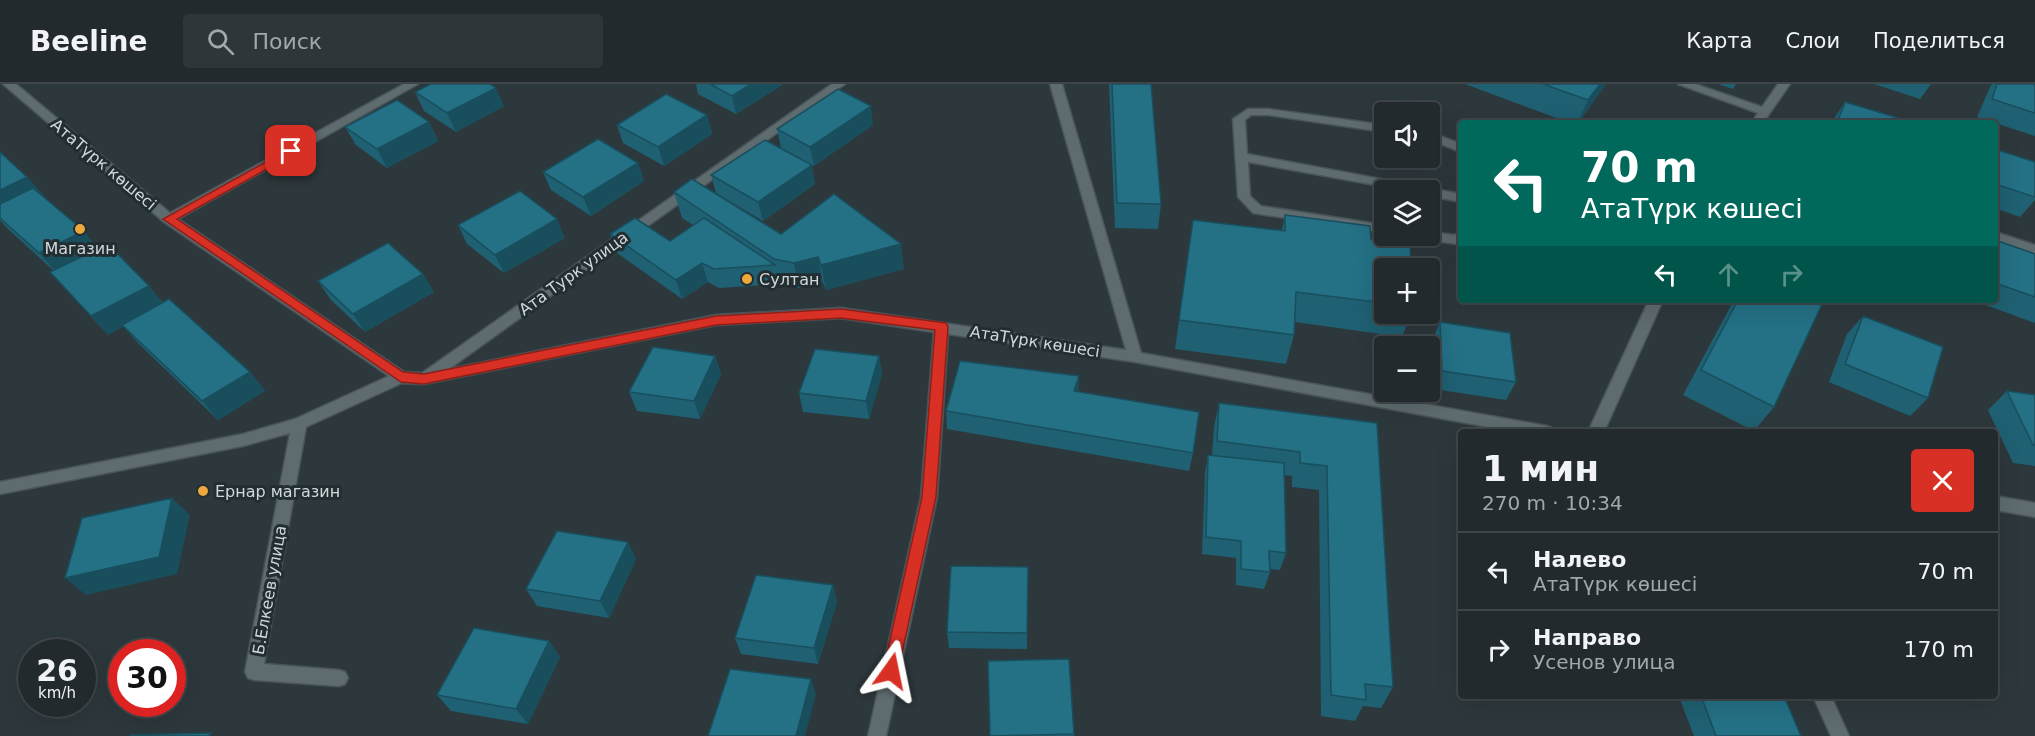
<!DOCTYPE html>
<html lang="ru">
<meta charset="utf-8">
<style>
:root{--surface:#222a2d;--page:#2e3639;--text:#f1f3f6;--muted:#a2a7aa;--line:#3f4649}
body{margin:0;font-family:"DejaVu Sans",sans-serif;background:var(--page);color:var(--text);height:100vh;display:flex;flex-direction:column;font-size:22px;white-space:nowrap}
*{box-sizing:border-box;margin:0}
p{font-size:20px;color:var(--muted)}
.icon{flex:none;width:33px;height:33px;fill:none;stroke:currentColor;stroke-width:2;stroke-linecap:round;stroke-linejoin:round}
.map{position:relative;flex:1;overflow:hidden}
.side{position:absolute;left:1458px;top:345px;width:540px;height:270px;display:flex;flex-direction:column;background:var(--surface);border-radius:6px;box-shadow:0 6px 24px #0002,0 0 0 2px var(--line)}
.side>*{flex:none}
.guide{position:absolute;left:1458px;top:36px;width:540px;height:183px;border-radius:6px;box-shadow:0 6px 24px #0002,0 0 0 2px var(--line);background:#00695c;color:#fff;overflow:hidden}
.controls{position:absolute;left:1374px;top:18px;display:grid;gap:12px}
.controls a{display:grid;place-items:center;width:66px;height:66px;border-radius:6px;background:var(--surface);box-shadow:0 6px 24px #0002,0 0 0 2px var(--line);font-size:30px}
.speed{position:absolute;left:18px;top:555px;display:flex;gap:12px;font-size:30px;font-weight:700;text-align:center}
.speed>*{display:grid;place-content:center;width:78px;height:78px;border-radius:50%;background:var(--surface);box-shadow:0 6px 24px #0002,0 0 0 2px var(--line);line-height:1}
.speed small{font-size:15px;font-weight:400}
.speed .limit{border:9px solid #d22;background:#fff;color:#111}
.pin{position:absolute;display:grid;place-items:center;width:51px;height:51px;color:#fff;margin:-26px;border-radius:12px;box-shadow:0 3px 9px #0006}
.me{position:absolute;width:66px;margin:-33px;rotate:12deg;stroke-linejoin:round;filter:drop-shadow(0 0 4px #0008)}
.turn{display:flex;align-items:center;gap:21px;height:126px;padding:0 24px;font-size:27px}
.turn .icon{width:78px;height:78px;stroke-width:2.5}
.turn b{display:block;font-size:42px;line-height:51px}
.lanes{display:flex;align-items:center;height:57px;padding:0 24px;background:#0003;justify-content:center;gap:30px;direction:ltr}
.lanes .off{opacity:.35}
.round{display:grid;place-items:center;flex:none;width:63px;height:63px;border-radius:6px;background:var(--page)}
.headline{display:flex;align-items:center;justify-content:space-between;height:102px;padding:0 24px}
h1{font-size:36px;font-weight:800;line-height:45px}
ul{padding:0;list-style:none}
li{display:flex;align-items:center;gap:18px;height:78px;padding:0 24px;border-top:2px solid var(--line)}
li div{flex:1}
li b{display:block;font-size:22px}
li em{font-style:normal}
header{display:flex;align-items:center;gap:36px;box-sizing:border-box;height:84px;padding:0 30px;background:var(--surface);border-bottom:2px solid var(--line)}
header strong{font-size:28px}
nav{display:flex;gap:33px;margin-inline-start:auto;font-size:21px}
.search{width:420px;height:54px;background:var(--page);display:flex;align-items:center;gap:15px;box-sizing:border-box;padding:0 21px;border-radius:6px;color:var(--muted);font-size:22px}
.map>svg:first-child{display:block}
</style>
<header>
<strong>Beeline</strong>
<div class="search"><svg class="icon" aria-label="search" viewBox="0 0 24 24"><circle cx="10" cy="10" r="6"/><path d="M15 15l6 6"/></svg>Поиск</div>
<nav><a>Карта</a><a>Слои</a><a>Поделиться</a></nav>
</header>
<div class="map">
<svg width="2035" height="652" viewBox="0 0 2035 652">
<rect width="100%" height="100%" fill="#2d383c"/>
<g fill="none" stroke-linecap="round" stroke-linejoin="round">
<g stroke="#4a5357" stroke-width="3">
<path id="minor" d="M3 0H16L170 129 404 0H418L178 135 404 288 422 289 832 0H845L449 285 716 231 841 224 1126 266 1050 0H1062L1141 269 1547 342 1552 344 1555 348H1515L1135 278 948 250 937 413 886 652H868L921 413 934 248 841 234 716 241 424 300 402 299 306 343 264 580 339 586 345 588 348 594 345 600 339 602 254 596 248 594 245 588 290 349 243 362 0 410V398L243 350 295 335 389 292 164 138Z
M1678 0H1695L1762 23 1778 0H1790L1763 39H1751L1758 29Z
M1248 25H1268L1384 41V48L1268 31H1251L1245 36 1247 70 1461 110V118L1430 112V106H1403L1248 78 1250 112 1261 122 1384 141V149L1253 129 1238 113 1233 35Z
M1430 48 1461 60V68L1430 56Z
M1430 148 1454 151 1461 149V159L1456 160 1423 155 1422 152H1430Z
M1995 148 2035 161V170L1995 157Z
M1649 216H1663L1604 348H1588Z
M1995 412 2035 419V433L1995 426Z
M1813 612H1831L1849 652H1831Z"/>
</g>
<use href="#minor" fill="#5e6b6f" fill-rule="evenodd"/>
</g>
<path fill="#1f6072" d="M696 0H781L782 1 736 30 698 10Z
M1109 0H1151L1161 120 1158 145 1115 144Z
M1465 0H1606L1578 39H1570Z
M1718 0H1736L1733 5Z
M1874 0H1931L1920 15Z
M1992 0H2035V52L1977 33 1990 3Z
M415 8 504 22 456 48 424 27Z
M1845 18 1915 39H1831Z
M707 31 712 50 664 82 623 59 617 41Z
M429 38 438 57 387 84 356 61 345 43Z
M873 41 814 82 781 64 777 45Z
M1995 65 2035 78V116L2020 133 1995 124Z
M0 68 27 93 44 112H43L99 165 149 202 162 218 250 288 265 307 218 336 138 259 123 242 108 251 50 188 54 187 7 144 0 136Z
M638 79 644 97 591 132 551 106 543 88Z
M711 91 815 100 763 137 716 109Z
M674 108 781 150 904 185 826 206 823 199 799 204 780 200 719 204 708 198 682 215 617 169 610 150 670 157 693 141 682 134Z
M1285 131 1371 155 1384 184V230H1411L1402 253 1295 238 1294 251 1286 280 1175 265 1193 136 1282 146Z
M458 141 565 154 504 189 467 160Z
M1995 156 2035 170V239L1972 216H1995Z
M423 190 434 208 365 248 331 216 318 197Z
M1734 216H1824L1774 323 1754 347 1683 311Z
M1863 232 1928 314 1910 332 1829 298 1847 250Z
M1440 238 1516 298 1506 316 1434 305 1432 257Z
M715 272 721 290 700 335 637 327 629 308Z
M879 272 882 290 869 335 803 328 799 309Z
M1079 292 1078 307 1193 369 1189 387 947 345 946 327Z
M2007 307 2035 311V382L2013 379 1988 326Z
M1219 319 1377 339 1393 603 1381 624 1363 622 1355 637 1321 632 1319 406 1292 403V392L1284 391 1286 469 1280 486 1270 485V488L1264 505 1236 501V474L1202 470 1205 389 1208 371H1212L1214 343Z
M1461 402V430L1458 407Z
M636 475 609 534 537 522 526 505Z
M1028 483 1027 565 949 564 947 548Z
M833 501 837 518 818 580 741 570 735 554Z
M549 557 560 573 528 640 451 627 437 611Z
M1687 612H1784L1801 652H1694L1681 618Z
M1074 650V652H990Z"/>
<path fill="#194e5d" d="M751 0H781L782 1 736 30 732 12Z
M1600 0H1606L1577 39 1588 16Z
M496 4 504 22 456 48 447 29Z
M871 22 873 41 814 82 810 63Z
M707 31 712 50 664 82 658 63Z
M429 38 438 57 387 84 377 65Z
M638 79 644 97 591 132 583 113Z
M812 81 815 100 763 137 758 118Z
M27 93 44 112 0 133V106Z
M557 135 565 154 504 189 495 171Z
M84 147 99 166 56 188 39 169Z
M901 160 904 185 826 206 821 181Z
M818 173 823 199 799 204 794 179Z
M702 179 708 198 682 215 676 196Z
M423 190 434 208 365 248 353 230Z
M149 202 164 221 108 251 91 232Z
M715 272 721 290 700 335 694 317Z
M879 272 882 290 869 335 866 317Z
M250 288 265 307 218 336 202 317Z
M1079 292 1077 311 1074 307Z
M172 414 190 431 177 490 86 511 65 494Z
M628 458 636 475 609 534 600 517Z
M833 501 837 518 818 580 814 564Z
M549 557 560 573 528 640 516 625Z
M811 595 816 610 805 652H796Z"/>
<path fill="#247085" stroke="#194e5d" stroke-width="1.5" d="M431 0H490L496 4 447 29 415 8Z
M710 0H751L732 12Z
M1112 0H1151L1161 120 1117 119Z
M1543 0H1600L1588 16Z
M1997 0H2035V29L1992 15Z
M838 5 871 22 810 63 777 45Z
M666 10 707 31 658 63 617 41Z
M397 16 429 38 377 65 345 43Z
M1845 18 1915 39H1837Z
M598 55 638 79 583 113 543 88Z
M765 56 812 81 758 118 711 91Z
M1995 65 2035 78V113L1995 100Z
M0 68 27 93 0 106Z
M692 95 781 150 834 110 901 160 821 181 818 173 794 179 774 175 674 108Z
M33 104 84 147 39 169 0 134V120Z
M520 107 557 135 495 171 458 141Z
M1285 131 1370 142 1371 155 1410 160 1411 184H1384V219L1296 208 1294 251 1179 236 1193 136 1285 147Z
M635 134 670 157 704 134 775 181 714 185 702 179 676 196 610 150Z
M1995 156 2035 170V213L1995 199Z
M388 159 423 190 353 230 318 197Z
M108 160 149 202 91 232 50 188Z
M169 215 250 288 202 317 122 241Z
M1738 216H1824L1774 323 1701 286Z
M1863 232 1943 263 1928 314 1845 280Z
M1440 238 1510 249 1516 298 1442 287Z
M653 263 715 272 694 317 629 308Z
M815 265 879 272 866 317 799 309Z
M960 277 1079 292 1074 307 1199 328 1193 369 946 327Z
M2007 307 2035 311V361H2033Z
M1219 319 1377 339 1393 603 1365 600 1366 616 1331 611 1327 382 1300 379V368L1217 357Z
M1208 371 1284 379 1286 469 1269 467 1270 488 1241 485V457L1206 453Z
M172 414 159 473 65 494 82 434Z
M557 447 628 458 600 517 526 505Z
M951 482 1028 483 1027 549 947 548Z
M756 491 833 501 814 564 735 554Z
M474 544 549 557 516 625 437 611Z
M1069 575 1074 650 990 652 988 577Z
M730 585 811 595 796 652H708Z
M1701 612H1784L1801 652H1716Z
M211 649 209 652H130L131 651Z"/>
<path fill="#d93025" stroke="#8d1f18" stroke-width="1.5" d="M291 64 294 65V70L177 135 403 288 424 290 716 232 841 225 946 239 948 243 936 413 897 592 891 594 885 592 883 587 922 413 935 246 841 234 716 241 424 300 401 298 163 135Z"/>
<g fill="#eda83b" stroke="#232e32" stroke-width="2">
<circle cx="80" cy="145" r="6"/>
<circle cx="747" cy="195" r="6"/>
<circle cx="203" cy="407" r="6"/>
</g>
<g text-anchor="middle" stroke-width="6" stroke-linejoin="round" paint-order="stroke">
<g font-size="16" fill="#d1d8db" stroke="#232e32">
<text transform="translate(104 80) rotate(40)" y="6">АтаТүрк көшесі</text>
<text transform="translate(573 189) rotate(-36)" y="6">Ата Турк улица</text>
<text transform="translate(1035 257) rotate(9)" y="6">АтаТүрк көшесі</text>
<text transform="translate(269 506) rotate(-80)" y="6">Б.Елкеев улица</text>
</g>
<g font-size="16" fill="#d1d8db" stroke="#232e32" text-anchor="start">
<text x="80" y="170" text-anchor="middle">Магазин</text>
<text x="759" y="201">Султан</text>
<text x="215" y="413">Ернар магазин</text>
</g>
</g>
</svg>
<div class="controls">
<a><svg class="icon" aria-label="sound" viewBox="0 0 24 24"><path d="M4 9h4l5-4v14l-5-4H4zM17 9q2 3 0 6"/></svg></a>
<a><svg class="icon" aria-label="layers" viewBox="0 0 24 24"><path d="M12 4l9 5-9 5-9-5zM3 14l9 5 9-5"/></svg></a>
<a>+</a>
<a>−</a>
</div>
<div class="speed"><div>26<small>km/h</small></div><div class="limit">30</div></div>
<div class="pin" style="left:291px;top:67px;background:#d93025"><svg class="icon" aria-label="arrive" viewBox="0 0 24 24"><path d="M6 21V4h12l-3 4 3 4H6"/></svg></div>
<svg class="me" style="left:891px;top:587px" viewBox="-20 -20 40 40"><path d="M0-17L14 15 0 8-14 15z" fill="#d93025" stroke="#fff" stroke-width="4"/></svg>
<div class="guide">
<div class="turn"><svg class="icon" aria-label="left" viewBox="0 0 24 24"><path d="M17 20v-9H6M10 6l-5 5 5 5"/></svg><div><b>70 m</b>АтаТүрк көшесі</div></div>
<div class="lanes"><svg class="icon" aria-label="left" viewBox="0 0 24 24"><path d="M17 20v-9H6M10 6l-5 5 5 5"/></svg><svg class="icon off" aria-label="ahead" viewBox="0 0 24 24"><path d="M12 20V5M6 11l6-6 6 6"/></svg><svg class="icon off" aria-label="right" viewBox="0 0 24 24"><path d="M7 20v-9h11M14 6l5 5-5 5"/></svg></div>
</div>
<section class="side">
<div class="headline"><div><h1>1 мин</h1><p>270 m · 10:34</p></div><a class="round" style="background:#d93025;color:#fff"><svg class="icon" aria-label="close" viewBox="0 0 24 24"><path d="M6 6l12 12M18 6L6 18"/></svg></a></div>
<ul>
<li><svg class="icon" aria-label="left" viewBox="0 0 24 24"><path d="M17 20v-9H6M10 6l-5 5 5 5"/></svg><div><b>Налево</b><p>АтаТүрк көшесі</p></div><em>70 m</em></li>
<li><svg class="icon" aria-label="right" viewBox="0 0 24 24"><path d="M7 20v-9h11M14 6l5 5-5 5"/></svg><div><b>Направо</b><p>Усенов улица</p></div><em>170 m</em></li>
</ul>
</section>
</div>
